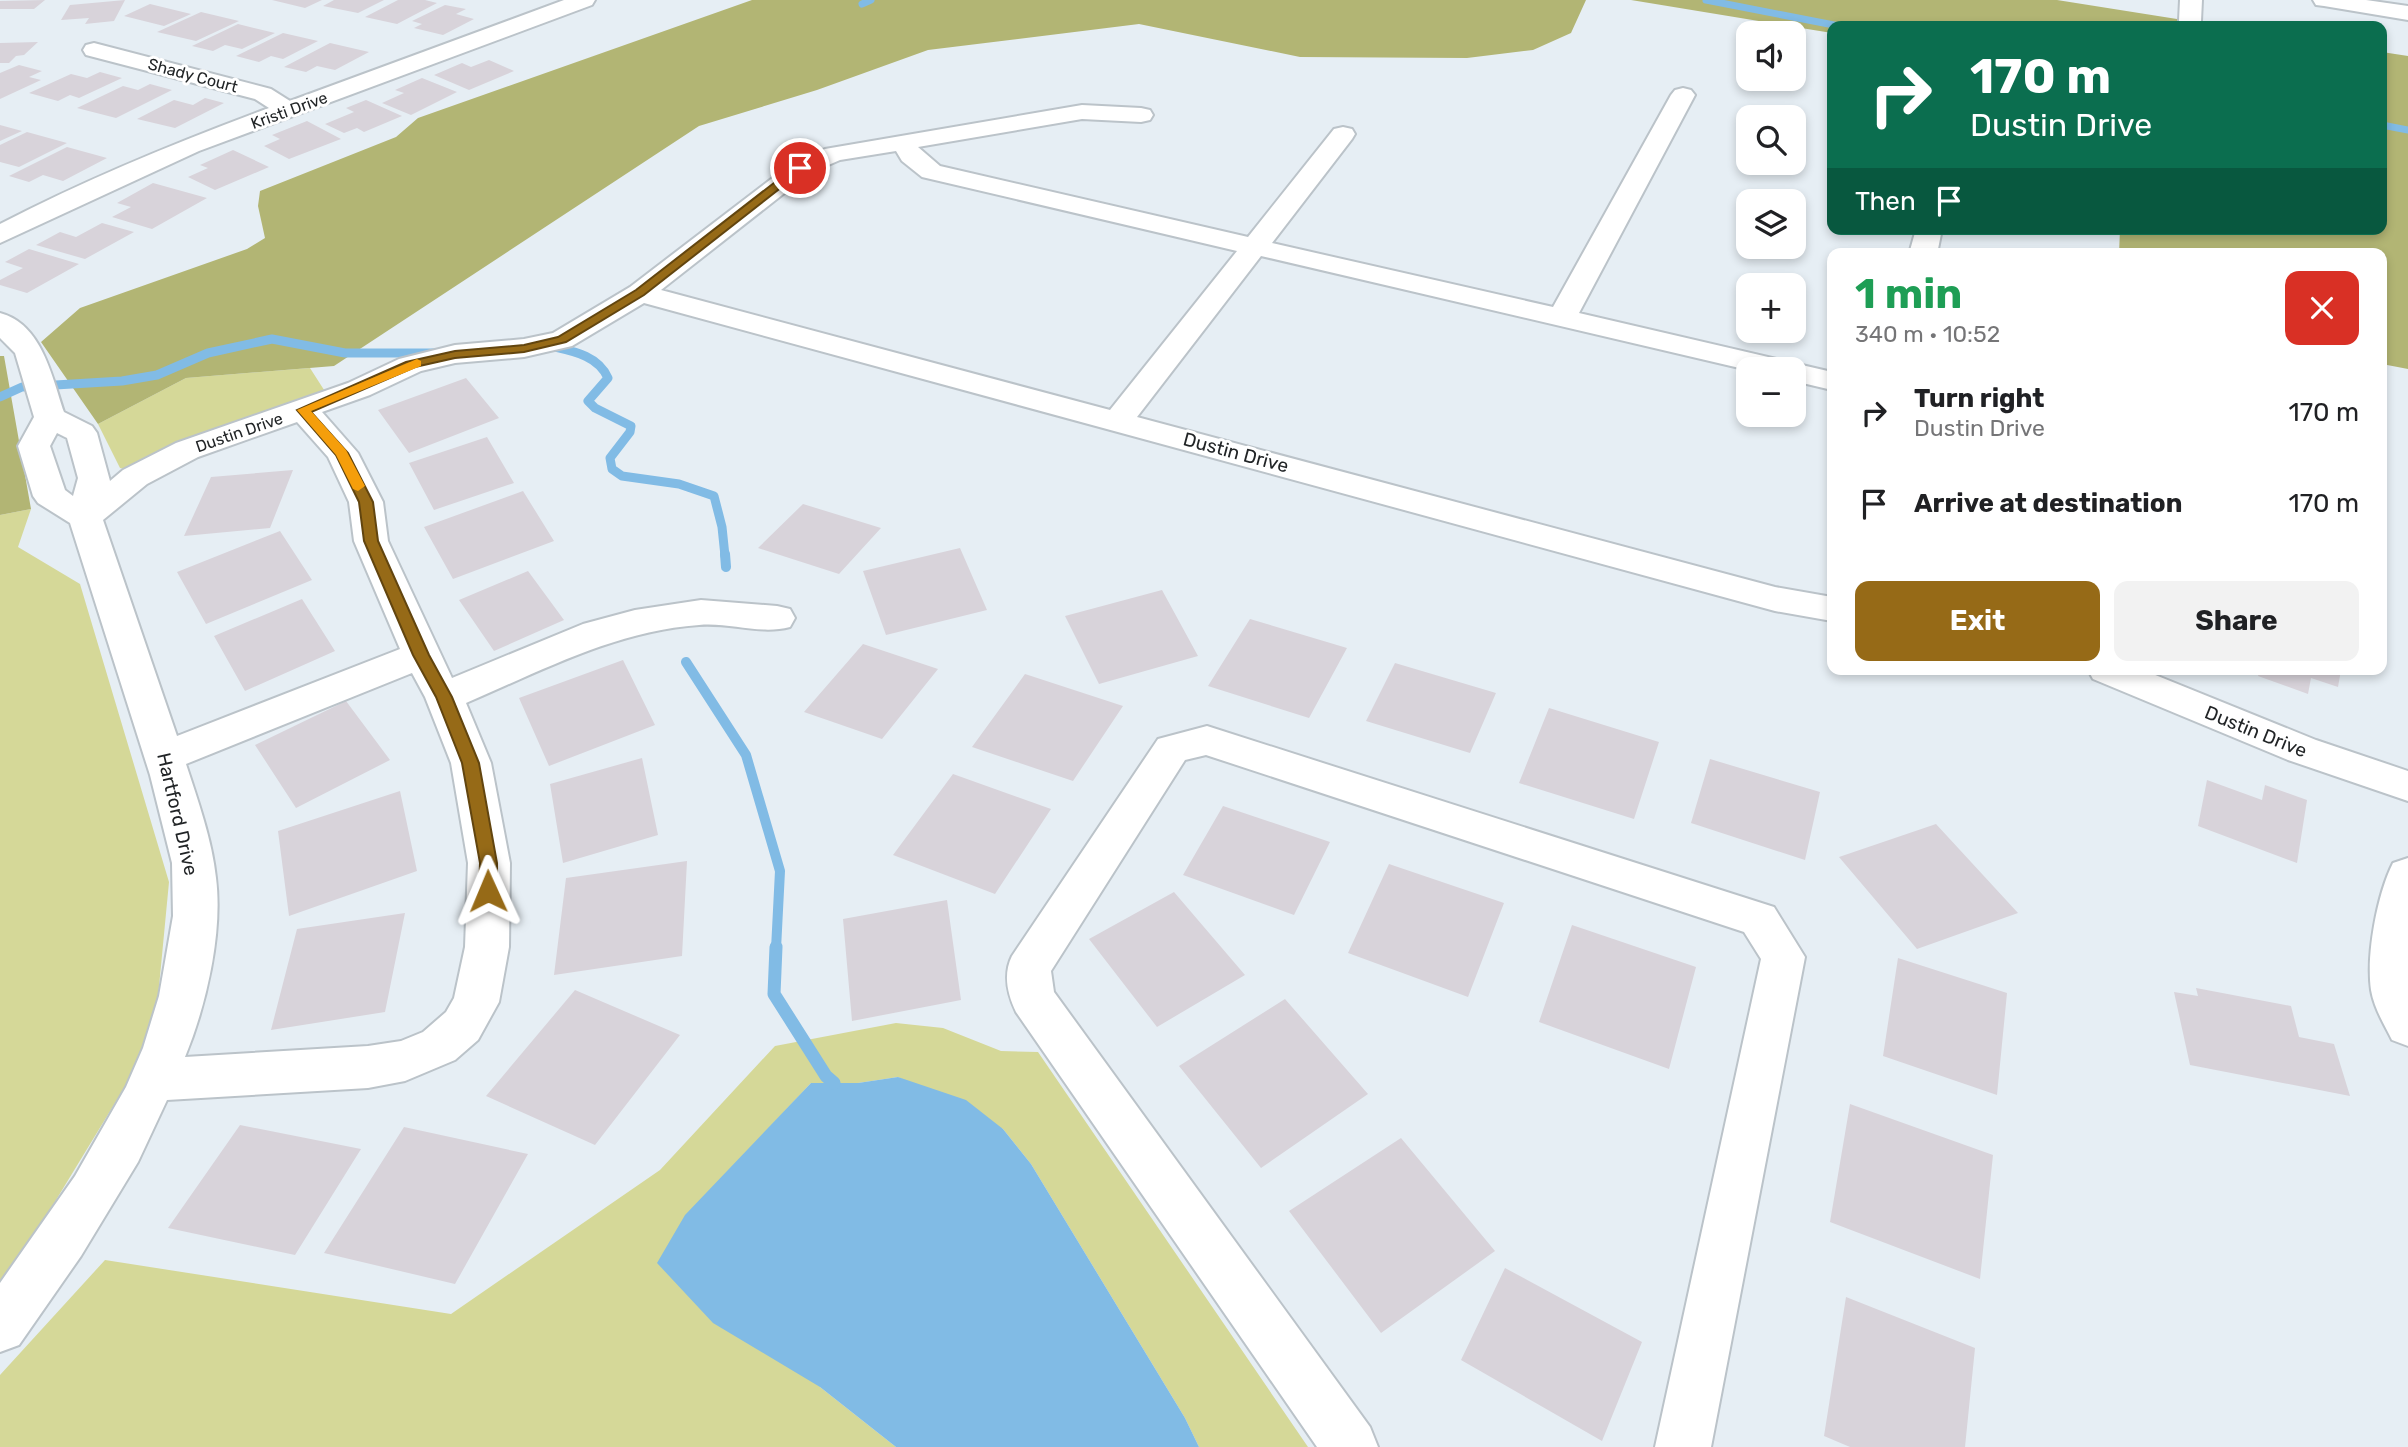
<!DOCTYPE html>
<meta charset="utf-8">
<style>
:root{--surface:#fff;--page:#f2f2f2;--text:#202124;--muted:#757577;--accent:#966a17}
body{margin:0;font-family:Rubik,sans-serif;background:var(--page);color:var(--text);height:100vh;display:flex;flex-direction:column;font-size:26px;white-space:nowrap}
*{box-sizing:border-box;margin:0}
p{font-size:23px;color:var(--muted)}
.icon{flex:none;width:38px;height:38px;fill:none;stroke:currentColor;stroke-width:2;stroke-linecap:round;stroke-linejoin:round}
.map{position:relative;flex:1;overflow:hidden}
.side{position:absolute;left:1827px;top:248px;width:560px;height:427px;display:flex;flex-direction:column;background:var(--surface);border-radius:14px;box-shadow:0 4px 10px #0003}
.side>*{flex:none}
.hud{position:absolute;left:1827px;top:21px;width:560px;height:214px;border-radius:14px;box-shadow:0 4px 10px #0003;background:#0b6e4f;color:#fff;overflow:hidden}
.buttons{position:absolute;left:1736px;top:21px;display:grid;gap:14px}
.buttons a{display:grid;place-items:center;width:70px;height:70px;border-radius:14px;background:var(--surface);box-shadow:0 4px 10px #0003;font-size:35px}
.pin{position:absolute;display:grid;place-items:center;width:60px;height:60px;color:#fff;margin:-30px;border:4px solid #fff;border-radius:50%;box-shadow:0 2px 7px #0007}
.me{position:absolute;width:77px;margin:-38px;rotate:359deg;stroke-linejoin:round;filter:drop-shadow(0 0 5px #0008)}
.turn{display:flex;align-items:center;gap:24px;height:147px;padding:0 28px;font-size:32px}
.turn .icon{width:91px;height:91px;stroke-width:2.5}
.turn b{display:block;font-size:49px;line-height:60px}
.then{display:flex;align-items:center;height:66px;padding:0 28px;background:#0003;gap:14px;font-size:26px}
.round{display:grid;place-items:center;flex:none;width:74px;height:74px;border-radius:14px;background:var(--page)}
.summary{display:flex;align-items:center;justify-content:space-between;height:119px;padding:0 28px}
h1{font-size:42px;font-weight:700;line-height:52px;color:#1e9e55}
.action{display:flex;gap:14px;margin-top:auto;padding:14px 28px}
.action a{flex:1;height:80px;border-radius:14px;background:var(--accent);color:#fff;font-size:28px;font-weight:700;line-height:80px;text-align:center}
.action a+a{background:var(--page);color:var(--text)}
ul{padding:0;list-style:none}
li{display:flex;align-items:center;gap:21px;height:91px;padding:0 28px}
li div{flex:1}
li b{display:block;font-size:26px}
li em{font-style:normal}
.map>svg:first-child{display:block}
</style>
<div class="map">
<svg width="2408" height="1447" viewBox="0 0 2408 1447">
<rect width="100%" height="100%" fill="#e6eef4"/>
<path fill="#d5d898" d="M310 368 326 393 128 470 120 468 98 424 186 378Z
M31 509 18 547 80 584 169 882 154 1039 0 1292V515Z
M896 1023 943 1028 1001 1051 1038 1052 1308 1447H1199L1185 1418 1031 1164 1003 1129 898 1077 858 1083H811L752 1146 820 1387 896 1447H0V1375L105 1260 451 1314 660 1170 775 1046Z"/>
<path fill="#b2b574" d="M752 0H1586L1571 33 1533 50 1467 58 1300 57 1139 24 928 50 817 90 699 126 334 366 186 378 98 424 41 342 80 308 247 249 265 238 258 206 260 191 396 137 418 118Z
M1631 0H2057L2221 26H1832V33Z
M2382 52 2408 56V369L2382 364V254H2119L2120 229H2382Z
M0 356H4L31 509 0 515Z"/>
<path fill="#81bbe5" d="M898 1077 966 1100 1003 1129 1031 1164 1185 1418 1199 1447H896L820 1387 713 1323 657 1263 685 1215 811 1083H858Z"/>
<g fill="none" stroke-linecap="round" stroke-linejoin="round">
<path stroke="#81bbe5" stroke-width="7" d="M1706 0 1839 26
M862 4 871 0
M2382 125 2408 130"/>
<path stroke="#81bbe5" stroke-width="9" d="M550 346C572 351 598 355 608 378L588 401 595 408 631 426 630 432 610 458 612 469 622 476 679 484 714 496 722 527 725 556
M0 397 22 387 122 381 157 375 208 353 272 339 345 353H434"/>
<path stroke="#81bbe5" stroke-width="10" d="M725 554 726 567
M686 662 746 755 780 871 776 949"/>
<path stroke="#81bbe5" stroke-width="13" d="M776 947 774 994 826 1076 834 1083"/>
</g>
<path fill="#d8d3da" d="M45 0 34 9H0V1Z
M125 0 114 21 85 24 89 18 61 20 70 5Z
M272 0H322L305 8Z
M334 0H384L358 13 323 6Z
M398 0H425L437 3 397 24 365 17Z
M150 4 191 14 164 26 124 16Z
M445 5 466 9 456 14 474 19 443 35 414 28 422 24 412 21Z
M201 12 239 21 196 41 157 32Z
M238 24 275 33 242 49 225 45 213 51 192 46Z
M283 33 318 41 283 59 271 56 259 62 236 56Z
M38 42 24 55 16 56 9 63H0V43Z
M330 43 369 52 335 70 317 66 306 72 284 67Z
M489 60 514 71 469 90 434 75 462 63 471 67Z
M19 65 42 71 29 77 41 80 0 99V73Z
M100 72 122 78 79 98 70 95 58 101 29 93 71 74 87 78Z
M422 78 457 92 411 115 382 103 404 93 395 90Z
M150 84 172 90 116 118 77 108 123 86 138 90Z
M205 98 224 103 175 128 137 119 174 100 193 105Z
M366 100 402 116 364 132 357 128 344 133 325 124 354 112 346 108Z
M307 121 341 139 289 159 264 146 280 139 272 135Z
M0 125 22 131 0 141Z
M27 132 67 143 19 167 0 162V145Z
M67 147 107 158 63 181 43 175 29 182 9 176Z
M233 150 269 167 215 190 188 177 208 168 200 165Z
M153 183 207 198 152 229 112 217 131 207 117 203Z
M102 223 134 232 85 259 36 245 60 232 76 237Z
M29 249 79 264 27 293 0 285V280L23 268 5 262Z
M466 378 499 418 409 453 378 410Z
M487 437 514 483 434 510 409 463Z
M293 470 270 528 184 536 211 477Z
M523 491 554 541 453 579 424 527Z
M803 504 881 528 839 574 758 548Z
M280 531 312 580 206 624 177 572Z
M960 548 987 610 886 635 863 571Z
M528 571 564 620 494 651 459 600Z
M1162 590 1198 656 1099 684 1065 616Z
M302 599 335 651 245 691 214 636Z
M1250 619 1347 648 1309 718 1208 686Z
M863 644 938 669 882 739 804 712Z
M623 660 655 725 549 766 519 698Z
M1395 663 1496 693 1470 753 1366 721Z
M2260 670H2341L2338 687 2311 678 2308 694 2258 676Z
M1025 674 1123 706 1073 781 972 747Z
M346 701 390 760 296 808 255 745Z
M1549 708 1659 742 1634 819 1519 783Z
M642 758 658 835 563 863 550 784Z
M1710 759 1820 792 1805 860 1691 823Z
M953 774 1051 809 995 894 893 855Z
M2207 780 2262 800 2265 785 2307 800 2297 863 2198 826Z
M400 791 417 871 289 916 278 831Z
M1223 806 1330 842 1294 915 1183 875Z
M1936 824 2018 913 1917 949 1839 857Z
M687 861 682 956 554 975 566 878Z
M1389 864 1504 903 1468 997 1348 953Z
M1174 892 1245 975 1157 1027 1089 939Z
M947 900 961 1000 852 1021 843 919Z
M405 913 385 1012 271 1030 297 929Z
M1572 925 1696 967 1669 1069 1539 1022Z
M1898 958 2007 993 1997 1095 1883 1056Z
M2196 988 2291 1006 2299 1037 2334 1044 2350 1096 2190 1065 2174 992 2198 996Z
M575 990 680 1035 595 1145 486 1096Z
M1285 999 1368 1094 1261 1168 1179 1066Z
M1850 1104 1993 1155 1980 1279 1830 1222Z
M240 1125 361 1149 295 1255 168 1228Z
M404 1127 528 1154 455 1284 324 1253Z
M1401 1138 1495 1251 1381 1333 1289 1211Z
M1505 1268 1642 1342 1602 1441 1461 1360Z
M1846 1297 1975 1348 1965 1447H1850L1824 1436Z"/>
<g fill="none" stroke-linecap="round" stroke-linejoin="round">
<g stroke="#bbc3c9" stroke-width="4">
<path id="minor" d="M564 0H595L592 5 199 151 0 243V224C87 179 177 142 269 108L255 99 86 55 83 50 86 45 94 43 271 89 290 101Z
M2180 0H2202L2201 21 2198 26H2185L2179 21Z
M2313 0H2366L2408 6V20L2324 6 2316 5Z
M1683 88 1691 90 1695 95 1579 313 1832 372V390L1794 381V369L1748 370 1261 256 1137 417 1775 587 1832 597V621L1775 611 644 303 572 346 524 357 455 363 421 371 370 395 322 412 358 453 383 502 388 541 452 678 583 624 635 610 701 600 777 606 790 609 795 618 790 627C760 635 729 622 699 625 615 631 541 671 466 703L491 763 510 863 509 947 499 1002 478 1040 455 1060 405 1081 368 1088 167 1100 138 1162 81 1256 19 1345 0 1352V1283L75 1176 126 1087 143 1048 159 996 173 916 172 863 150 775 70 523 38 503 33 496 18 446 34 417 15 353 0 338V313C42 324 52 377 64 412L92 426 97 433 110 481 123 470 176 443 348 383 399 359 455 345 524 339 553 333 630 287 792 163 825 149 1082 105 1141 108 1150 110 1153 115 1150 120 1141 122 1082 119 918 147 940 166 1248 237 1334 129 1343 127 1352 129 1355 134 1352 139 1272 243 1553 307 1671 95 1675 90ZM896 151 902 161 922 177 1237 251 1110 410 661 290 810 173 840 160ZM297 422 328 457 349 502 354 541 400 649 177 736 103 520 147 484 198 457ZM57 433 67 438 78 478 73 496 65 490 50 446ZM412 673 425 697 451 763 468 863 465 947 454 998 446 1012 423 1032 401 1041 368 1046 185 1057C206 1006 223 933 216 878 212 840 198 801 186 764Z
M1916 229H1942L1937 254H1909Z
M2088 670H2143L2316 740 2408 771V801L2288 760 2093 679Z
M1207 726 1774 907 1805 957 1711 1447H1655L1761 959 1744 932 1206 755 1185 760 1051 971 1054 992 1370 1427 1378 1447H1317L1016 1012C1007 993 1003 974 1012 956L1158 739Z
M2408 858V1046L2392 1040C2384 1024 2374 1008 2371 990 2366 955 2377 895 2393 863Z"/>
</g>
<use href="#minor" fill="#fff" fill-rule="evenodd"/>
</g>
<path fill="#966a17" stroke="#62450f" stroke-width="2" d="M797 165 806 168 644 295 566 342 524 352 455 358 415 367 311 412 348 453 373 502 378 541 429 655 452 697 479 763 497 863V891L494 896H482L479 891 480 863 462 763 436 697 413 655 364 541 359 502 336 455 297 410 406 362 455 351 524 345 558 337 636 290Z"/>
<path fill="#f59e0b" d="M417 359 421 361V366L311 411 346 450 365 486 358 491 353 489 336 455 297 410Z"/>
<g text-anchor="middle" stroke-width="6" stroke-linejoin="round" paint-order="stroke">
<g font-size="16" fill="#212426" stroke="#fff">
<text transform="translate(193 75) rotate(15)" y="6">Shady Court</text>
<text transform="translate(289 110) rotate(-20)" y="6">Kristi Drive</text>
<text transform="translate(239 432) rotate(-19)" y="6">Dustin Drive</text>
</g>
<g font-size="19" fill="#212426" stroke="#fff">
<text transform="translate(1236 452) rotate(15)" y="7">Dustin Drive</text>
<text transform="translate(2256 731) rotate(22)" y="7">Dustin Drive</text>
<text transform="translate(178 814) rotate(77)" y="7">Hartford Drive</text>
</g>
</g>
</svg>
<div class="buttons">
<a><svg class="icon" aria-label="sound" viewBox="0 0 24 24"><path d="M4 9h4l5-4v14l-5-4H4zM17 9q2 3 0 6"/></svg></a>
<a><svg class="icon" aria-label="search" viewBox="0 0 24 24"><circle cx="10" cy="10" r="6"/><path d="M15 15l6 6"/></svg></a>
<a><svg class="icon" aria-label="layers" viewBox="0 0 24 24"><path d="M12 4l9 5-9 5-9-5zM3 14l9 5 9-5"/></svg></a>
<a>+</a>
<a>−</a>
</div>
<div class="pin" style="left:800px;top:168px;background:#d93025"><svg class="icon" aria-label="arrive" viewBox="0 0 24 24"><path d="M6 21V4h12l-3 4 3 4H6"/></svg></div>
<svg class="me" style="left:488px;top:891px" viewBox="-20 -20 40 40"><path d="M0-17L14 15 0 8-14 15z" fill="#966a17" stroke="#fff" stroke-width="4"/></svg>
<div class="hud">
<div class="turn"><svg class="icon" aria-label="right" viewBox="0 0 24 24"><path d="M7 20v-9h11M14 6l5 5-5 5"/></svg><div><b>170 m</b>Dustin Drive</div></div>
<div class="then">Then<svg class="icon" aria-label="arrive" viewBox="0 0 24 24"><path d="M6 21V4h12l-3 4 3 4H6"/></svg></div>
</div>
<section class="side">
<div class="summary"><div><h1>1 min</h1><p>340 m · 10:52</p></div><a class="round" style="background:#d93025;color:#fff"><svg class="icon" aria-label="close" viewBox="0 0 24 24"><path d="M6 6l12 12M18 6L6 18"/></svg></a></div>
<ul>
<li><svg class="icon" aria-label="right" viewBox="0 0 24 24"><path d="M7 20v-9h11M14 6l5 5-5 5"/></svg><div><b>Turn right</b><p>Dustin Drive</p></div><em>170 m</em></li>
<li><svg class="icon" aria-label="arrive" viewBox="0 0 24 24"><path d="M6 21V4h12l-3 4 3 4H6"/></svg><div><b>Arrive at destination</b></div><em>170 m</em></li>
</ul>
<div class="action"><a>Exit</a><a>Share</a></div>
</section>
</div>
